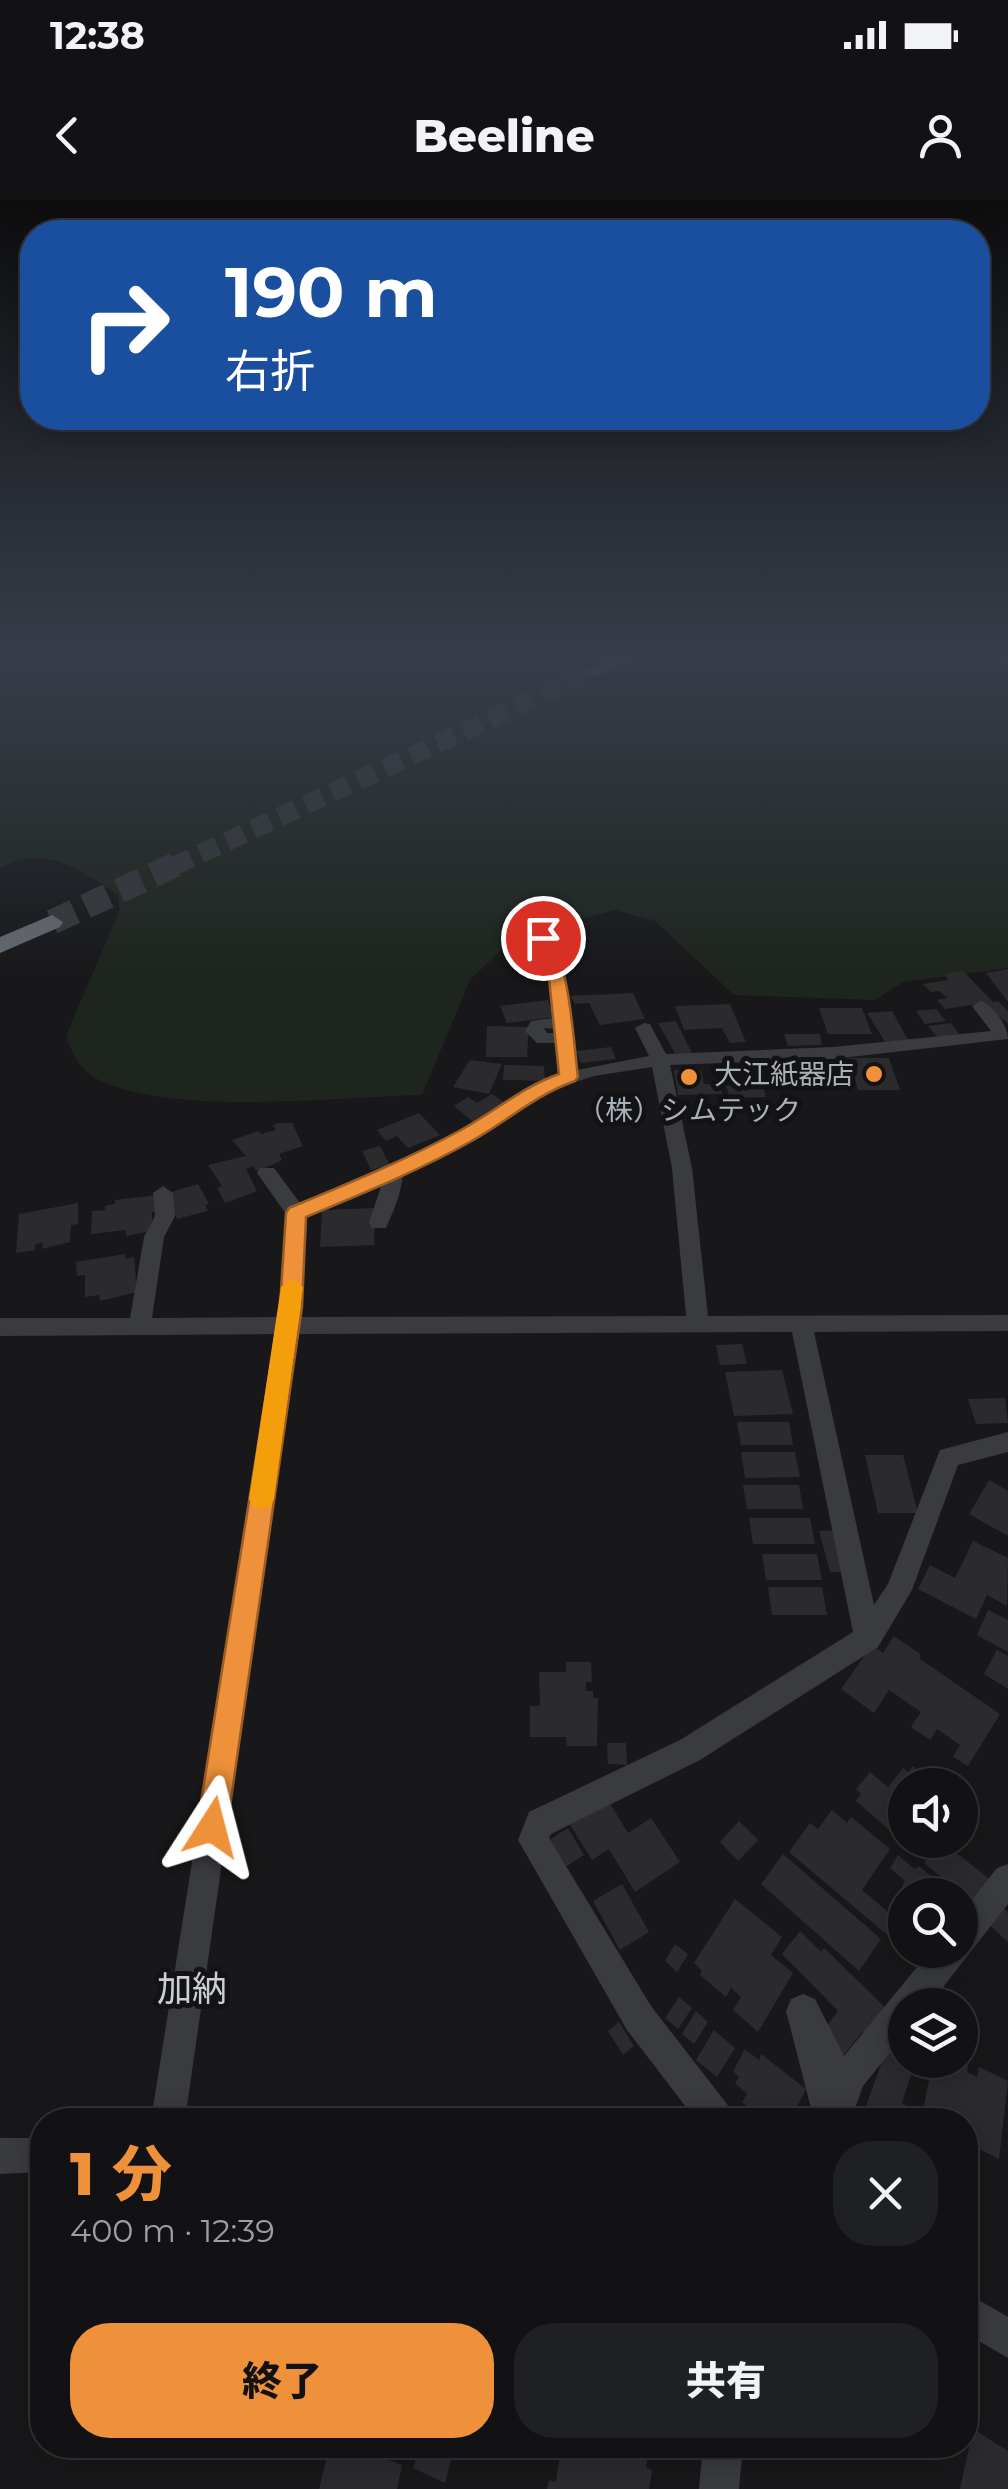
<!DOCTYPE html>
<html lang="ja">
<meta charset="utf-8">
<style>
:root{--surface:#121214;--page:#1f2022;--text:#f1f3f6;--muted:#9c9ea0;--line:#313234;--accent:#ef903a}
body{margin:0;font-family:Montserrat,"Noto Sans JP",sans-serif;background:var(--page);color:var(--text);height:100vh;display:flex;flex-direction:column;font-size:38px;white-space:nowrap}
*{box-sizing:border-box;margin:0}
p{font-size:32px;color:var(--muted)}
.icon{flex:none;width:55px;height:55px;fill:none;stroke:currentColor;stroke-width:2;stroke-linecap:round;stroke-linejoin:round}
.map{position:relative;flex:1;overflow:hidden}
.details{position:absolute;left:30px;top:1908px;width:948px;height:350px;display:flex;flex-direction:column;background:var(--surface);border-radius:40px;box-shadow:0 5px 25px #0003,0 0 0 2px var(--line)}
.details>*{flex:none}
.banner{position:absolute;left:20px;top:20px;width:970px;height:210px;border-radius:40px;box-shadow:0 5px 25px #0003,0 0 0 2px var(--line);background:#1a4fa0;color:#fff;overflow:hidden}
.buttons{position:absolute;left:888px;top:1568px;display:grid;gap:20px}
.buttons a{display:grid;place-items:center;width:90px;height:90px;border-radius:50%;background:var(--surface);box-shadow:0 5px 25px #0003,0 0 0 2px var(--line);font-size:50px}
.pin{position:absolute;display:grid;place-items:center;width:85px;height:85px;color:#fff;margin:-42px;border:5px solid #fff;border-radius:50%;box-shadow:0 2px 10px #0007}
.me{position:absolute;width:110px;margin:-55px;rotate:9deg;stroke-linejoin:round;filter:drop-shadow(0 0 8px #0008)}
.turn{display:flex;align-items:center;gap:35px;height:210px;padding:0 40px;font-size:45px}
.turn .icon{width:130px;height:130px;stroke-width:2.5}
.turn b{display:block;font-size:70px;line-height:85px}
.round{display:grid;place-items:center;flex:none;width:105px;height:105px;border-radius:40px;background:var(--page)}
.headline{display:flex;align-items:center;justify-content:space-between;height:170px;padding:0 40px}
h1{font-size:60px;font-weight:800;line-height:75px;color:var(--accent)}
.button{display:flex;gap:20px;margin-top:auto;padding:20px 40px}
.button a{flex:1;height:115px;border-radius:40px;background:var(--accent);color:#111;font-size:40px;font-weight:800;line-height:115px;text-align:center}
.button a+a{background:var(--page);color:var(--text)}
.status{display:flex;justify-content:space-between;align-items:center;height:70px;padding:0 50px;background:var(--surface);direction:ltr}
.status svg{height:28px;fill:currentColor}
header{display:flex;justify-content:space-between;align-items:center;height:130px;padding:0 40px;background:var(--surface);font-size:45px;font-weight:800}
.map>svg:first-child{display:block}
</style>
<div class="status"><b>12:38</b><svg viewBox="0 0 49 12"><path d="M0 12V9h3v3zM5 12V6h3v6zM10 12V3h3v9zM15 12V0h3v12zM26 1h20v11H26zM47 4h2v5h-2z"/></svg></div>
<header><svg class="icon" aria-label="back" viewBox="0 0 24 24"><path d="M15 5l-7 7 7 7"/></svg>Beeline<svg class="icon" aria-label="person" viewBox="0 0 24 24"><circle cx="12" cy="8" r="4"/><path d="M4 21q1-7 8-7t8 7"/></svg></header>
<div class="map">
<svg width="1008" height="2289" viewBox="0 0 1008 2289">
<rect width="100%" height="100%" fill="#18181a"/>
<path fill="#1e251e" d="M0 456H539L607 482 706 480 810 456H969L1008 464V768L903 782 875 800 734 795 655 721 615 710 585 718 539 714 470 780 422 895C335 897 172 917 97 879 80 870 72 854 66 836L120 709 117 694C78 669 46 644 0 668Z"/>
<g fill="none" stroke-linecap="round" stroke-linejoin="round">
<path stroke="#2e3a3e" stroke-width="4" d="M990 456 1008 465"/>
</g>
<path fill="#2b2b2e" d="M1008 769V802L986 773Z
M963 771 993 802 998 801 1008 811V824L984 803 945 809 937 800 947 798 939 791 931 792 923 784 948 780 944 774Z
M633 793 645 819 600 825 589 803 575 804 570 796Z
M548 800 555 817 507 823 500 806Z
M730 804 746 842 730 843 722 828 684 830 675 806Z
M819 808H862L872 834H828Z
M936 809 946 821 925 824 916 811Z
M892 811 908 840 885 842 867 813Z
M676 821 692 853 676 855 658 823Z
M951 823 960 835 937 837 928 826Z
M487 826 529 827 527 857H486Z
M784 834H820L822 845 788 846Z
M611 847 616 859 581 863 576 851Z
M848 858H889L900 890H858Z
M470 860 502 864 489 894 453 887Z
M504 865 544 866 545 881 503 880Z
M674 870H701L704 884H720L722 894 678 895Z
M766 873H803L806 884 770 885Z
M726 886H763L766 897 730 898Z
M492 894 505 903 474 923 454 906 468 897 477 903Z
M419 913 440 935 408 948 397 936 386 941 377 930Z
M279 923H292L303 946 279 954 282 960 272 965 256 971 253 966 246 969 257 991 225 1003 217 988 222 986 208 965 246 956 232 940 258 931 261 934 276 930 273 925Z
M380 946 390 965 371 970 362 951Z
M198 984 209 1004 205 1005 208 1011 177 1019 168 993Z
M159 995V1011L152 1012V1031L126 1036V1030L91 1034 92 1011 105 1010V1006L115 1004V1000Z
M78 1003V1024L71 1025 70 1042 42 1049 43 1043 35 1044V1050L16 1053 19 1014Z
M375 1008 374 1045 320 1047 322 1010Z
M125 1054V1059L134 1057 137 1092 100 1101 99 1095 85 1097V1075L77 1076 76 1062Z
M742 1144 747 1164 720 1165 716 1145Z
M782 1170 793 1214 734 1216 725 1172Z
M1005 1198 1008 1223 976 1224 968 1199Z
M737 1222H789L793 1245H741Z
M741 1252H795L800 1277 745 1278Z
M865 1255H903L918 1313H878Z
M989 1280 1008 1291V1336L969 1314Z
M743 1285H799L803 1309H747Z
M749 1318H810L815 1344H753Z
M836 1330 846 1372H830L819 1331Z
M973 1341 1008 1358 1007 1406 987 1395 976 1419 918 1389 930 1365 955 1378Z
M762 1354H817L822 1380H766Z
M768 1387H822L827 1415H772Z
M988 1410 1008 1420V1452L977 1435Z
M894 1436 920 1454V1459L1000 1514 968 1566 953 1557 960 1545 937 1529 930 1540 911 1527 921 1512 889 1490 874 1513 841 1489 872 1445 883 1453Z
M997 1450 1008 1456V1489L984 1474Z
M566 1462H591L592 1482H586V1491H593V1498H598L597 1546H567L566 1537H530V1506H540L539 1472H566Z
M607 1543H626L627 1565 608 1564Z
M913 1566 937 1585H905V1640H935L921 1658 856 1601 861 1594 856 1589 870 1572 888 1587 903 1568 908 1572Z
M607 1599 628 1633 651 1618 680 1662 635 1692 609 1649 592 1660 569 1623Z
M832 1610 847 1623 851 1617 890 1649 862 1690 901 1723 891 1738 789 1652 810 1623 818 1629Z
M739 1621 758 1640 738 1661 720 1642Z
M568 1628 584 1655 562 1669 546 1642Z
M940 1640 992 1681 977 1707 924 1663Z
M783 1654 881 1739 859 1771 761 1684Z
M898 1655 915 1669 919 1666 953 1695H911L902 1687 905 1681 890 1668Z
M622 1684 649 1732 620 1750 593 1701Z
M735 1699 782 1737 771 1755 793 1773 758 1832 733 1810 741 1797 731 1788 726 1797 700 1775 702 1771 694 1763Z
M1001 1706 1008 1712V1742L987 1723Z
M800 1731 821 1752 824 1748 887 1809 866 1836 862 1832 844 1855 822 1832 838 1811 782 1754Z
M675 1744 688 1754 677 1772 665 1761Z
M679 1797 692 1808 678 1829 665 1818Z
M696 1811 708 1822 694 1844 682 1834Z
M619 1822 634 1846 623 1855 608 1831Z
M714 1830 735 1848 717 1877 696 1860Z
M888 1845 905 1856V1860L915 1862 902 1903 914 1911 911 1920H861Z
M960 1848 970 1853 967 1872 977 1877 979 1867 1008 1881 999 1959 965 1942V1920H921L933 1860H960Z
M745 1849 759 1860 761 1854 806 1889 790 1920H764L742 1902 747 1894 735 1883 739 1877 733 1871Z
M965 2177 977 2186 967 2232H965Z
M973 2229 1008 2251V2289H960Z
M353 2245 383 2247 381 2257 402 2265 397 2289H319L329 2249 351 2256Z
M420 2245H455L445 2283 413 2268Z
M569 2245 649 2247 646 2267 652 2270 649 2289H547L549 2280 556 2282 560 2256 568 2259Z"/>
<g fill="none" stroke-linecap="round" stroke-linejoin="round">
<path stroke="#35373a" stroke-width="19" stroke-dasharray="19 10" stroke-linecap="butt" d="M174 666 592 472"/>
<path stroke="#35373a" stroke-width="25" stroke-dasharray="25 12" stroke-linecap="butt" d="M52 722 179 663"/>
<path stroke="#3f4246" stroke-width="2.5" stroke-dasharray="2.5 5" stroke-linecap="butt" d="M251 457 223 471C264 488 310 465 350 456"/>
<path fill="#393b3f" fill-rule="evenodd" d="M553 456H567L558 460Z
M1000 456H1008V460Z
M543 733C568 745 574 842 577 870L649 856 635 828 644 823 650 824 666 854 833 847 991 831 972 806 981 801C994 806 1008 826 1008 839L833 859 670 865 692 968 708 1116 1008 1115V1131L814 1132 874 1405 888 1384 940 1250 1008 1232V1252L958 1265 912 1390 878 1447 700 1560 551 1634 549 1638 651 1806 730 1908 735 1920H696L627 1830 518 1640 529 1612 680 1540 853 1432 792 1132 298 1134 185 1920H151L276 1134 0 1136V1118H130L144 1037 155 1016 153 993 163 986 173 993 175 1016 164 1037 152 1118 278 1117 286 1014 257 973 260 968H274L300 1003 446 939 534 883 560 875 556 843H537L525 831 531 821 553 818 549 779 535 738ZM544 828 554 829 555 833H547ZM652 867 672 968 686 1116 300 1117 306 1017 382 983 369 1023 372 1028H386C394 1010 401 994 403 974L460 949 548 891 594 876Z
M1008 1664V1704L929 1805H905V1834L863 1886 854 1911 847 1914 848 1920H814L786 1811 791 1799 803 1794 815 1799 844 1856 931 1750H960V1715L997 1668Z
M0 1938H42V1972L0 1974Z
M965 2092 1008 2117V2158L965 2133Z
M703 2245H743L739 2289H699Z"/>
<path fill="#656a70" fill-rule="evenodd" d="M616 456H637L598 476 583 472Z
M52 715 63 722 60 727 0 753V737Z"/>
</g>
<linearGradient id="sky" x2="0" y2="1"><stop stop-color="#0d0d0e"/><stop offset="0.59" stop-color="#373d49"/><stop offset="1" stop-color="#373d49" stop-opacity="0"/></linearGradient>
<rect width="1008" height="776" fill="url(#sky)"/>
<path fill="#ef903a" stroke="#9b5e26" stroke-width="2.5" d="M543 733C569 745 574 848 578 877L575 881C535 895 505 923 468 943 416 972 361 994 306 1017L302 1107 227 1627 223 1638 212 1642 201 1638 197 1627 280 1107 286 1013 289 1008C347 984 404 961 459 931 493 913 522 887 559 874L549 779 535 738Z"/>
<path fill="#f59e0b" d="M292 1079 303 1087 274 1299 270 1306 261 1309 252 1306 249 1299 281 1087Z"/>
<g fill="#ef903a" stroke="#131315" stroke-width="4">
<circle cx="874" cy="874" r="10"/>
<circle cx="689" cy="877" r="10"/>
</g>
<g text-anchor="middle" stroke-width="10" stroke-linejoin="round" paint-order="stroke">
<g font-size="28" fill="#aab2b9" stroke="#131315" text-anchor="end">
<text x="854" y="884">大江紙器店</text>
<text x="689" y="920" text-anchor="middle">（株）シムテック</text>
</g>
<g font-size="35" fill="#cbd0d5" stroke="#131315">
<text x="192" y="1801">加納</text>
</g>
</g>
</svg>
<div class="buttons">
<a><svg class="icon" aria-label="sound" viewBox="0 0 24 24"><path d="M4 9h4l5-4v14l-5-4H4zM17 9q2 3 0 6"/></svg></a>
<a><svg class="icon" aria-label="search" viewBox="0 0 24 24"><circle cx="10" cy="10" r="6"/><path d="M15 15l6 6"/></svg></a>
<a><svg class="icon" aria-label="layers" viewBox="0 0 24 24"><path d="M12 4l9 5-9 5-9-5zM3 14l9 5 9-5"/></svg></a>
</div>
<div class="pin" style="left:543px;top:738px;background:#d93025"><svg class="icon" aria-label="arrive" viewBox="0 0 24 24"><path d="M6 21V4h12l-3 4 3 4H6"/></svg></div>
<svg class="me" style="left:212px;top:1627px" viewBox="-20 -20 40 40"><path d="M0-17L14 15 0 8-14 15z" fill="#ef903a" stroke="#fff" stroke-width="4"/></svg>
<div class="banner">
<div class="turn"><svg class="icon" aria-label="right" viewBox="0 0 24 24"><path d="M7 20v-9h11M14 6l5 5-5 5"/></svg><div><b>190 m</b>右折</div></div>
</div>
<section class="details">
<div class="headline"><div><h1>1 分</h1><p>400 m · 12:39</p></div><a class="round"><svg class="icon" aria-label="close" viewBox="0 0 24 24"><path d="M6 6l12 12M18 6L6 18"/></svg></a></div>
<div class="button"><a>終了</a><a>共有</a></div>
</section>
</div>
